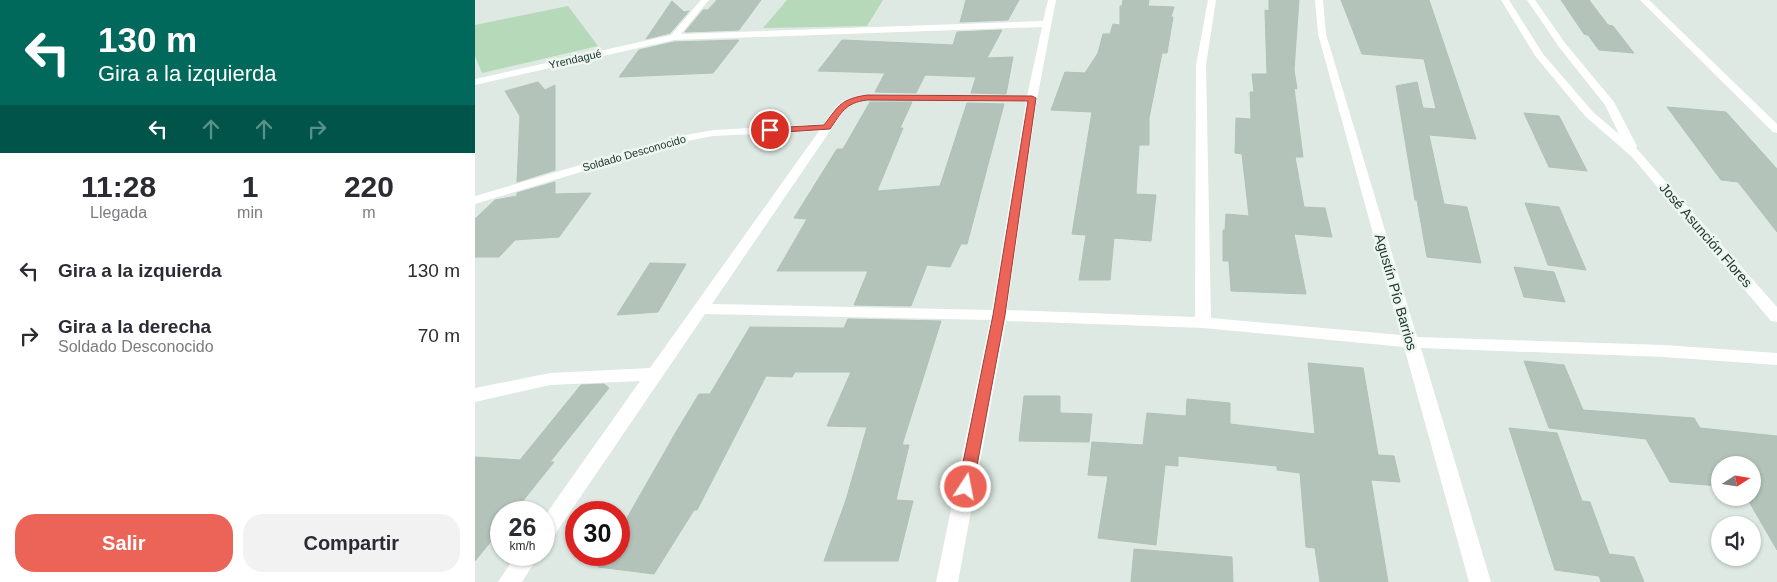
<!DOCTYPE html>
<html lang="es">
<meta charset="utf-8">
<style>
:root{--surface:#fff;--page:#f2f2f3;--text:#2b2b33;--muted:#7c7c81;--accent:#ec6357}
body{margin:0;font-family:Helvetica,sans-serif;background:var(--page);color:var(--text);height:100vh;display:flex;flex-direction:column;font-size:19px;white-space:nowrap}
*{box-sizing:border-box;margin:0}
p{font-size:16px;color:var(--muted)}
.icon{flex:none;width:28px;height:28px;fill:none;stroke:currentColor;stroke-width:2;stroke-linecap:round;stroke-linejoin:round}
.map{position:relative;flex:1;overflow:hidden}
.panel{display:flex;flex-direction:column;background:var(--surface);width:475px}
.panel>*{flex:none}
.top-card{background:#00695c;color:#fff;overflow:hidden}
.needle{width:32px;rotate:78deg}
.tools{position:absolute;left:1236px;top:456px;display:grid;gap:10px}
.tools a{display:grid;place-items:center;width:50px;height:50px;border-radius:50%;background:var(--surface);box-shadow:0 1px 4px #0004;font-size:25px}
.speed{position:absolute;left:15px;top:501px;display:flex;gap:10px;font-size:25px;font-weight:700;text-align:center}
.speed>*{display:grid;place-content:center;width:65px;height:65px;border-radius:50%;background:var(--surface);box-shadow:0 1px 4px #0004;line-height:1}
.speed small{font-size:12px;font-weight:400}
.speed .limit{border:8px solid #d22;background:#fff;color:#111}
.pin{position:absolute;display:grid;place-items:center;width:42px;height:42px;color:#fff;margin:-21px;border:2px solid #fff;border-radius:50%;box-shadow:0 1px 5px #0007}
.me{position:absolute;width:55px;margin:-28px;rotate:11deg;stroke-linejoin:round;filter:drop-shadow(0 0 4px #0008)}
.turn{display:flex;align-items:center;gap:18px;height:105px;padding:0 15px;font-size:22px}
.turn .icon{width:65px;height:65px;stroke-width:2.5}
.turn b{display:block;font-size:35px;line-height:42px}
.lanes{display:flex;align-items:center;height:48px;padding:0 15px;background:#0003;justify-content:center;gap:25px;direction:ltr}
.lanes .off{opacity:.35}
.eta{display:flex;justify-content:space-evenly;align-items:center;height:85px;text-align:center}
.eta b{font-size:30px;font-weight:600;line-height:35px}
.action{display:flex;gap:10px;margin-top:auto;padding:10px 15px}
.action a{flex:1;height:58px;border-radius:20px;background:var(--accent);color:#fff;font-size:20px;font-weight:600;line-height:58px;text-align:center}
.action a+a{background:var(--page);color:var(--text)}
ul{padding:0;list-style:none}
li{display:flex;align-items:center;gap:15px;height:65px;padding:0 15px}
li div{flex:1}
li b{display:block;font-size:19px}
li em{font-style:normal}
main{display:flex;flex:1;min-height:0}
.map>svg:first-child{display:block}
</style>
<main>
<section class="panel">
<div class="top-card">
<div class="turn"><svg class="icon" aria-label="left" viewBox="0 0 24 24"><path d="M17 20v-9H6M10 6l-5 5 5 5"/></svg><div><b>130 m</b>Gira a la izquierda</div></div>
<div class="lanes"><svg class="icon" aria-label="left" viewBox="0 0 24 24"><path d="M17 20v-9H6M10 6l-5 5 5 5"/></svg><svg class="icon off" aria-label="ahead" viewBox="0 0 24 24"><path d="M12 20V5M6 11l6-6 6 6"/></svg><svg class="icon off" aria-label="ahead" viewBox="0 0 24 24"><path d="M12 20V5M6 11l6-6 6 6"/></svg><svg class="icon off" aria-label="right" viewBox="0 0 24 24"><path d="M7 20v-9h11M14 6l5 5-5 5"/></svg></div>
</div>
<div class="eta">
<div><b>11:28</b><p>Llegada</p></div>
<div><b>1</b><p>min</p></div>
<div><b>220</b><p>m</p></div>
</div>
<ul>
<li><svg class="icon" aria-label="left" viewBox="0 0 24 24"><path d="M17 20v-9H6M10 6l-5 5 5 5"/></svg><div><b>Gira a la izquierda</b></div><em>130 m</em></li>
<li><svg class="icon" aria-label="right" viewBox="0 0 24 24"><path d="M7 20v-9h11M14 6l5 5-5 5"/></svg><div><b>Gira a la derecha</b><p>Soldado Desconocido</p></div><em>70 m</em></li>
</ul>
<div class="action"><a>Salir</a><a>Compartir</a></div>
</section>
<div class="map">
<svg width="1302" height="582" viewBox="0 0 1302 582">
<rect width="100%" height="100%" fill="#dde9e2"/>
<path fill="#b6d9ba" d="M312 0H408L392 26 288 28Z
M93 6 123 46 7 73 0 56V25Z"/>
<path fill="#b3c3ba" stroke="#b0c2b7" d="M242 0H286L264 30 210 32 228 10H233Z
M491 0H544L533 20 485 22Z
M648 0H674L673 6 699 7 696 17H698L692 53H687L674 118V145H664L661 194 681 195 676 241 639 238 635 280H604L611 235 597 234 617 112 576 110 590 72 610 73 623 53 628 34H635L638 24 645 25V6H647Z
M794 0H824L819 70 822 89 819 88 828 157H820L829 207 850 208 857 237 819 234 831 294 756 291 754 261H748V230H750L751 214 774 216 767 154 760 153 761 118 776 119 775 92H779L777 74H792L790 10 794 11Z
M866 0H954L1001 139 954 135 969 204 992 207 1006 263 952 257 942 200H940L921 86 942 82 948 108 961 109 949 59 887 54Z
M1086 0H1114L1133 25 1138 26 1159 53 1124 50 1113 35 1109 34Z
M197 1 209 12 214 11 195 33 171 39Z
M527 30 512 58 538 57 531 94 496 93 501 77 450 75 441 93 400 92 410 73 343 71 367 40 478 45 482 32Z
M264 40 238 73 144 77 164 50 199 42Z
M63 82 70 90 80 85V170L42 182 45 116 30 91Z
M395 102H437L425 128H428L402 191 465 186 492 103 529 104 492 244H486L475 267 452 265 436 306 379 305 393 271H302L332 219 319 218 362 149H368Z
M1192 107 1251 112 1302 169V232L1263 182 1246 180Z
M1049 113 1084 116 1112 171 1074 167Z
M80 182V194L116 193 84 237 40 240 24 257H0V219L20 200 42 196V193Z
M1050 203 1084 207 1111 270 1073 265Z
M175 263 211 264 183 312 142 315Z
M1039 267 1079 272 1090 302 1049 297Z
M373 319 466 321 427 445H434L421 500 438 501 423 561H349L371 500 392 427 352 426 376 372H320L317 377 291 376 222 510H219L179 574 123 567 130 555H144V532L201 432 224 394H235L275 327 369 328Z
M1049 361 1089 365 1108 410 1219 418 1225 428 1302 436V550L1272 498H1278V465H1245V486L1195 482 1171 439 1074 428Z
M833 363 888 368 903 455 919 456 925 482 896 480 913 582H845L840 548 831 547 825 473 802 470V466L703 456V466L690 465 681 545 623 538 633 476 613 475 617 442 668 445 672 413 711 416 712 399 755 403V424L840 434Z
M129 384 134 388 75 462H79L39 512H26V529L0 561V457L45 460 106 385Z
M549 396H585V413L617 414 614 442 544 441Z
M1034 428 1082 433 1107 501 1115 502 1134 554 1159 557 1169 582H1126L1124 576 1080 570Z
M659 549 757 557 758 582H656Z"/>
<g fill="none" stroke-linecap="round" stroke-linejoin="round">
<path fill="#fff" fill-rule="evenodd" d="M226 0H234L206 34 568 21 573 0H581L562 99 532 310 720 317 721 65 733 0H741L731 65 736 318 926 335 843 34 840 0H848L851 34 942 337 1189 345 1302 353V365L1189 357 946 348 1016 582H994L929 347 728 328 531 321 483 582H461L515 320 230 314 76 540 69 542V517L165 381 75 385 0 402V388L75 373 175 368 344 131 238 136 202 143 0 204V196L200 137 238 130 349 124C364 102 364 99 392 94L552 96 567 27 199 40 0 85V79L196 35ZM392 100 551 102 517 310 237 304 372 106Z
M1026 0H1034L1068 54 1118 112 1144 134 1130 105 1084 47 1052 0H1060L1090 43 1139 102 1162 146 1161 148 1302 307V322L1296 321 1157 157 1110 116 1061 57Z
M1165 0H1174L1302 124V133L1298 132Z
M41 555H64L47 582H23Z"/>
</g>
<path fill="#ec6357" stroke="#994039" d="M392 95 557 96 561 98 530 315 498 487 496 491 491 493 485 491 483 487 518 315 553 101 392 100C370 103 367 112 355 129L295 133 290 130 295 128 349 125C364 105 366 99 392 95Z"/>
<g text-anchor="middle" stroke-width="5" stroke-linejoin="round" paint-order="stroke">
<g font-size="11" fill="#20372d" stroke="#edf6f0">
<text transform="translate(100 59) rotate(-13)" y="4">Yrendagué</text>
<text transform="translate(159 153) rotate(-16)" y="4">Soldado Desconocido</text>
</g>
<g font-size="14" fill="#20372d" stroke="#edf6f0">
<text transform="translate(1231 235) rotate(49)" y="5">José Asunción Flores</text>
<text transform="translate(921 292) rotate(74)" y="5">Agustín Pío Barrios</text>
</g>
</g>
</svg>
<div class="tools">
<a><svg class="needle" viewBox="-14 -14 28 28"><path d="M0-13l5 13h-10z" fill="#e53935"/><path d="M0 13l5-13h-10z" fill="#7c7c81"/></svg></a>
<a><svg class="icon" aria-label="sound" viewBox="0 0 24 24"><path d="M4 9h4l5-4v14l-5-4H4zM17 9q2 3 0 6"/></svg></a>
</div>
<div class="speed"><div>26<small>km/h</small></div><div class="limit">30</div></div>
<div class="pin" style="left:295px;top:130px;background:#d93025"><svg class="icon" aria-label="arrive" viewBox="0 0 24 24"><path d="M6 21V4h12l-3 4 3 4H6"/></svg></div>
<svg class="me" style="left:491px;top:487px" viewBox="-20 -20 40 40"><circle r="17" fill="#ec6357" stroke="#fff" stroke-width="3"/><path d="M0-11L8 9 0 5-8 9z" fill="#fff"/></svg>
</div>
</main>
